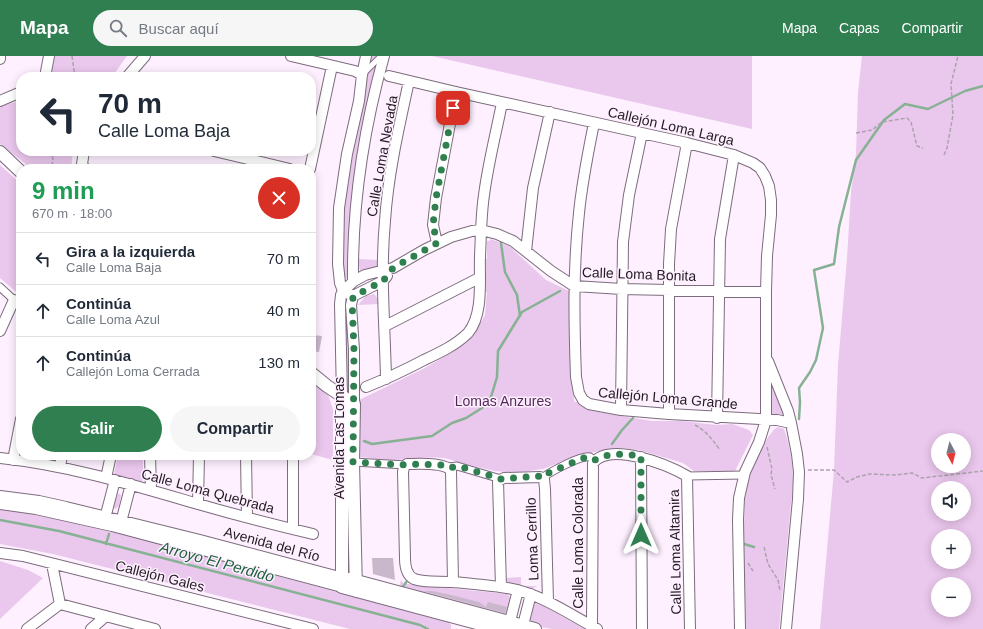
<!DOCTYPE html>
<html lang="es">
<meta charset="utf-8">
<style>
:root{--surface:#fff;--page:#f6f6f7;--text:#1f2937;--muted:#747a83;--line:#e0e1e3;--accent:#2f7f50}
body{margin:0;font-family:Arial,sans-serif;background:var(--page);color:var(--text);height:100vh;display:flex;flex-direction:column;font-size:15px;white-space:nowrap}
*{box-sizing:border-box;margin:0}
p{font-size:13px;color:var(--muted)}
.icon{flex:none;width:22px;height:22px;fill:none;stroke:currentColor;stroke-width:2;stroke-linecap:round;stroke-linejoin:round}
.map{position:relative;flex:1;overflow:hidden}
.side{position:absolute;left:16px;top:108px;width:300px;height:296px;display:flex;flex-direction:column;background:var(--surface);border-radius:16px;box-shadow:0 2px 10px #0003}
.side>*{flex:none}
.hud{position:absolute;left:16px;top:16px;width:300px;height:84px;border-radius:16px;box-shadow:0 2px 10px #0003;background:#fff;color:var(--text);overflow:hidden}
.needle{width:26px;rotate:173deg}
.controls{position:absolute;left:931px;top:377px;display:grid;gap:8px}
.controls a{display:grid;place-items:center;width:40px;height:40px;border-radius:50%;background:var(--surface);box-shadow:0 2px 10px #0003;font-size:20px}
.pin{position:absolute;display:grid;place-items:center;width:34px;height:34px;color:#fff;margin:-17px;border-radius:8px;box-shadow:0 2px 6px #0006}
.me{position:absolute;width:44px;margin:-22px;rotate:0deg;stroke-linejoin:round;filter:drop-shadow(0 0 3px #0008)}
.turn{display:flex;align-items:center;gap:14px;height:84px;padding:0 16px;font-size:18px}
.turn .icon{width:52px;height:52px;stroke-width:2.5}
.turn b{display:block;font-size:28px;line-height:34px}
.round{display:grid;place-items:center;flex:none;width:42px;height:42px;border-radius:21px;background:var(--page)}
.headline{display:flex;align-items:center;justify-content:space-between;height:68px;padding:0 16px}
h1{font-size:24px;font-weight:600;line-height:30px;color:#1e9e55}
.action{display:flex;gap:8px;margin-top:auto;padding:8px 16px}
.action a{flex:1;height:46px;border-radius:24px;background:var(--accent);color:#fff;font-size:16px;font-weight:600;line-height:46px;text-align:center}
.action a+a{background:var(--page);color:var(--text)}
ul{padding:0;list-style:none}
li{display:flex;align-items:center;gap:12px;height:52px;padding:0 16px;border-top:1px solid var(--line)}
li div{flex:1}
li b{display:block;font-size:15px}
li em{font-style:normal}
header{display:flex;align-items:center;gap:24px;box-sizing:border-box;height:56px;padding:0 20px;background:var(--accent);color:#fff}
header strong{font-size:19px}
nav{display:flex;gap:22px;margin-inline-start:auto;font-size:14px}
.search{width:280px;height:36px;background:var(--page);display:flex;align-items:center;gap:10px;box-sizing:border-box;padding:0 14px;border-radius:22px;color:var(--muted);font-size:15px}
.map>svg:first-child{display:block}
</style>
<header>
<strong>Mapa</strong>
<div class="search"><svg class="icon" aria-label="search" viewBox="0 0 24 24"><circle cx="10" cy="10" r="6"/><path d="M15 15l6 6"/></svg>Buscar aquí</div>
<nav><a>Mapa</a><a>Capas</a><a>Compartir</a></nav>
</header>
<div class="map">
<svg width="983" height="573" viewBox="0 0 983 573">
<rect width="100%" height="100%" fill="#fef0ff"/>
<path fill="#eac7ed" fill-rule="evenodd" d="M52 0H127L112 21H47Z
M372 0H378L364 73 348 221 343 223 342 218 345 148 356 77Z
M432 0H752V73Z
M862 0H983V573H820L834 414 838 309 847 202 851 136 856 97 858 36ZM938 384H964V410H938ZM938 432H964V458H938ZM938 480H964V506H938ZM938 528H964V554H938Z
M21 44V95H73L71 113H32L0 88V51Z
M0 109 21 128V240L0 222Z
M491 183 509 190 546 224 569 235V252L574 346H579L585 352 593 355 633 362 652 365H682L716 369 732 368 749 374 753 379 735 415H694L683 407 639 394 623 392 602 394 566 404 543 413 514 417 495 415 456 406C444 398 412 403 397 404 385 405 372 402 359 401V344L425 312 454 295 474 278 485 259 487 236H484V203H487V185H489Z
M358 203 380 204 379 209 375 212 360 216Z
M374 238 378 243 379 248 358 249 366 240Z
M348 256 349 258V338L345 337V257Z
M311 326 328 339 333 353V404L311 398Z
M771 328 784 357 783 360 776 359 771 361 770 330Z
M777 371 782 372 784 373C793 398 795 423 791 448L779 573H745C744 538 743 503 744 468 745 457 744 445 746 434 751 412 760 387 777 371Z
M118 399H143V425L139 426 115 420 114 418Z
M118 437 121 439 119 450 115 453 113 451Z
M0 452 33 457 145 484 448 566 451 569V573H350L53 498 0 488Z
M0 505 28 514 43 522 0 563Z
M521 521V530H537L536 531 529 533 507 527 506 522Z
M401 524 404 528H407L507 538 511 542 508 559 505 561 399 532Z
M535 547H539L584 573H553L534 570 529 564Z"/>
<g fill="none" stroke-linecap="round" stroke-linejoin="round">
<path stroke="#86b293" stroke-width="2.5" d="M501 187 505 216 517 239 520 260
M799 363 800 346 799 332 810 316 816 304 823 272 814 214 834 208 839 171 856 104 884 64 905 48 928 53 965 35 983 30
M364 385 372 388 432 380 452 367 466 362 482 352 491 341 497 321 498 295 522 256 560 235
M612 388 622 374 633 362
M0 464 59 475 420 569 428 573
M106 488 109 478
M744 488 754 491
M402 532 407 525"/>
</g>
<path fill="#c9b8cb" d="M311 279 322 280 319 296 311 295Z
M372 502H393L395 524 373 518Z
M423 535H432L447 538 479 546 486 551 488 546 507 551 505 557Z"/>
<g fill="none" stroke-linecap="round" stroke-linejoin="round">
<g stroke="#7c6c7d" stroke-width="7">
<path id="service" d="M364 17 381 0"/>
</g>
<g stroke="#7c6c7d" stroke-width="9">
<path id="pedestrian" d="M0 231 14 244
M353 406 406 409
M449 411 457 410 501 423
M687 420 744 419
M542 422C550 416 581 399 590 401 590 401 594 404 595 404"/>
</g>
<g stroke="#7c6c7d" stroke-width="12">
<path id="minor" d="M291 0 355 15 362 19
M0 3V0
M389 20 456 36 687 87 734 99 753 107 760 112 765 120 769 130 771 144V159L767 200 766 236V364L759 386 745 416 739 442 738 464 740 573
M45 21 49 0
M127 21 145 0
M0 45 21 36
M594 67C588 97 582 126 579 157 573 212 574 266 576 321L579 337 583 344 589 348 621 354 669 358 777 364 791 367
M84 95 82 108 85 113
M214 95 290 113
M310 113 332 10
M437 187 433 169 436 142 456 36
M526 195 533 132 550 56
M353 226C352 150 364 72 384 0
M353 240 343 235 340 227 338 208 339 152 347 98 359 45 362 19 366 0
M353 240 351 249 354 294V348
M353 240 383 225 387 220
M385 270 479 222
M0 275 14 244 21 249
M768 305 788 355 791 367 797 398 799 416 798 443 786 573
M386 323C385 271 380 218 385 165 388 118 399 71 409 25
M366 331C386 323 405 314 424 304 439 297 456 289 468 277 484 258 479 223 480 200 481 180 481 159 484 139 488 108 496 77 502 47
M342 341 340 248 341 239 343 235 354 225 365 219 393 212 424 194 451 181 472 175 481 174 497 178 513 185 551 215 574 230 622 233 766 236
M621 354 623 186 629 139 642 77
M669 358V208L671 173 687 87
M717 362 720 183 734 99
M150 399 151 434
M246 399 247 461
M293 399V473
M641 401 642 573
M0 402C68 409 133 429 198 448 236 459 275 469 313 478
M13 404 21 363
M60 411 62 399
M106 422 111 399
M0 440 39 445 66 451 200 484 343 522
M0 448 36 453 112 470 342 531
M198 448 199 399
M104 466 115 424
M120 470 131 428
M0 497 23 500 313 573
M52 508 60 548
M453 526 451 415C445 406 419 408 407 408L404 411 403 416 405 502C405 510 406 519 414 523 425 527 440 525 451 526 467 527 483 529 500 531 537 535 564 555 597 573
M501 531 498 425 504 422 540 421 544 423 545 433 548 545
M60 548 155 573
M592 570 593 407C610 385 668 409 687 420L690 573
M27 573 60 548
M91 573 106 560
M508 573 518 534
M522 573 531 538"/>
</g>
<g stroke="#7c6c7d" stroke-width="14">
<path id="tertiary" d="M0 96 21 116
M311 317 327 330 354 348 353 406 356 535
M342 341V531L499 573
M349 523 535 573"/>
</g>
<path stroke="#ada2ae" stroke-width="1.5" stroke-dasharray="4 2" stroke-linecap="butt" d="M72 0 75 21
M856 77 872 74 882 66 907 62 911 66 917 90 923 92
M49 95 53 102 52 110 56 113
M944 99 947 92 953 59 951 28 958 0
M695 369C706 375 712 383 720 394
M767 391 772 413 771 419 775 433
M808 414H834L847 426 857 421 870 418 895 419 912 417 922 422 983 415
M764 491 768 508 778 524 780 535
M748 507 753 515"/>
<use href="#service" stroke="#fff" stroke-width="5"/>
<use href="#pedestrian" stroke="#fff" stroke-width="7"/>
<use href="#minor" stroke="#fff" stroke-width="10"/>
<use href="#tertiary" stroke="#fff" stroke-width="12"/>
</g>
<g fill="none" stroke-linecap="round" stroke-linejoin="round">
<path stroke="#2f7f50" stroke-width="7" stroke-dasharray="0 12.6" d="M453 52 436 142 433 169 437 187 393 212 383 225 354 240 352 244 354 294 353 406 406 409 410 408 443 409 449 412 458 410 501 423 538 420 542 422 550 416 586 401H590L595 404C609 396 625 398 641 400V479"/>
</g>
<g text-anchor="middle" stroke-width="3" stroke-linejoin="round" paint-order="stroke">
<g font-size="14" fill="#221b22" stroke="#fef0ff">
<text transform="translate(671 70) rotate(13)" y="5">Callejón Loma Larga</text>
<text transform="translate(382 100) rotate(-80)" y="5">Calle Loma Nevada</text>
<text transform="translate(639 218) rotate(2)" y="5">Calle Loma Bonita</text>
<text transform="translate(668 342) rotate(5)" y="5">Callejón Loma Grande</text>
<text transform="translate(339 382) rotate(-90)" y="5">Avenida Las Lomas</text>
<text transform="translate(208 435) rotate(15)" y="5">Calle Loma Quebrada</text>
<text transform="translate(532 483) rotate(-92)" y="5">Loma Cerrillo</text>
<text transform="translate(578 487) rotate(-90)" y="5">Calle Loma Colorada</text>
<text transform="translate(272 488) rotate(15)" y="5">Avenida del Río</text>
<text transform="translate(675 496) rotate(-91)" y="5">Calle Loma Altamira</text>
<text transform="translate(160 520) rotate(14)" y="5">Callejón Gales</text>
</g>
<g font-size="14" fill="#542959" stroke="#fef0ff">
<text x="503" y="350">Lomas Anzures</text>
</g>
<g font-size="15" font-style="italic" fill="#1d623a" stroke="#fef0ff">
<text transform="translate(217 506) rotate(15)" y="5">Arroyo El Perdido</text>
</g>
</g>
</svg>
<div class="controls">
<a><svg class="needle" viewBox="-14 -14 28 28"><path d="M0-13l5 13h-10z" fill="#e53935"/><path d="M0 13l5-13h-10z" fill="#747a83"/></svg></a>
<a><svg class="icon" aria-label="sound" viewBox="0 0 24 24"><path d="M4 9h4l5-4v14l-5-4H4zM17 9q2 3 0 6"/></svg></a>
<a>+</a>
<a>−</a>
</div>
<div class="pin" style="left:453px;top:52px;background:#d93025"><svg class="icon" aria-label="arrive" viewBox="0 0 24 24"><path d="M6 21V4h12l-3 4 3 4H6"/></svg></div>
<svg class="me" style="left:641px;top:479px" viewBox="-20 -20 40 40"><path d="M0-17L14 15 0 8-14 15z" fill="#2f7f50" stroke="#fff" stroke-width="4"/></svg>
<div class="hud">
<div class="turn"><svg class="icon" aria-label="left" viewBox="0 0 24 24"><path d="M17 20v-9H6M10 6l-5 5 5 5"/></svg><div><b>70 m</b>Calle Loma Baja</div></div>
</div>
<section class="side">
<div class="headline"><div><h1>9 min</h1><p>670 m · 18:00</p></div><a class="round" style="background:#d93025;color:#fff"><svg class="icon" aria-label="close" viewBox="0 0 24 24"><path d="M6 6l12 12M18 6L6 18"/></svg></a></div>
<ul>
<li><svg class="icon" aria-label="left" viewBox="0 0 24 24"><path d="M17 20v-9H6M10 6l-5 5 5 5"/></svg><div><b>Gira a la izquierda</b><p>Calle Loma Baja</p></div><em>70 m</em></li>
<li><svg class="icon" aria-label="ahead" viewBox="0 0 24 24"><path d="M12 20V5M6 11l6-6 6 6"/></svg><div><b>Continúa</b><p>Calle Loma Azul</p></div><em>40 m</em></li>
<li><svg class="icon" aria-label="ahead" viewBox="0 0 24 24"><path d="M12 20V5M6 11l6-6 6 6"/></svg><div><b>Continúa</b><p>Callejón Loma Cerrada</p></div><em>130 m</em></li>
</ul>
<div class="action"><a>Salir</a><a>Compartir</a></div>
</section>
</div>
